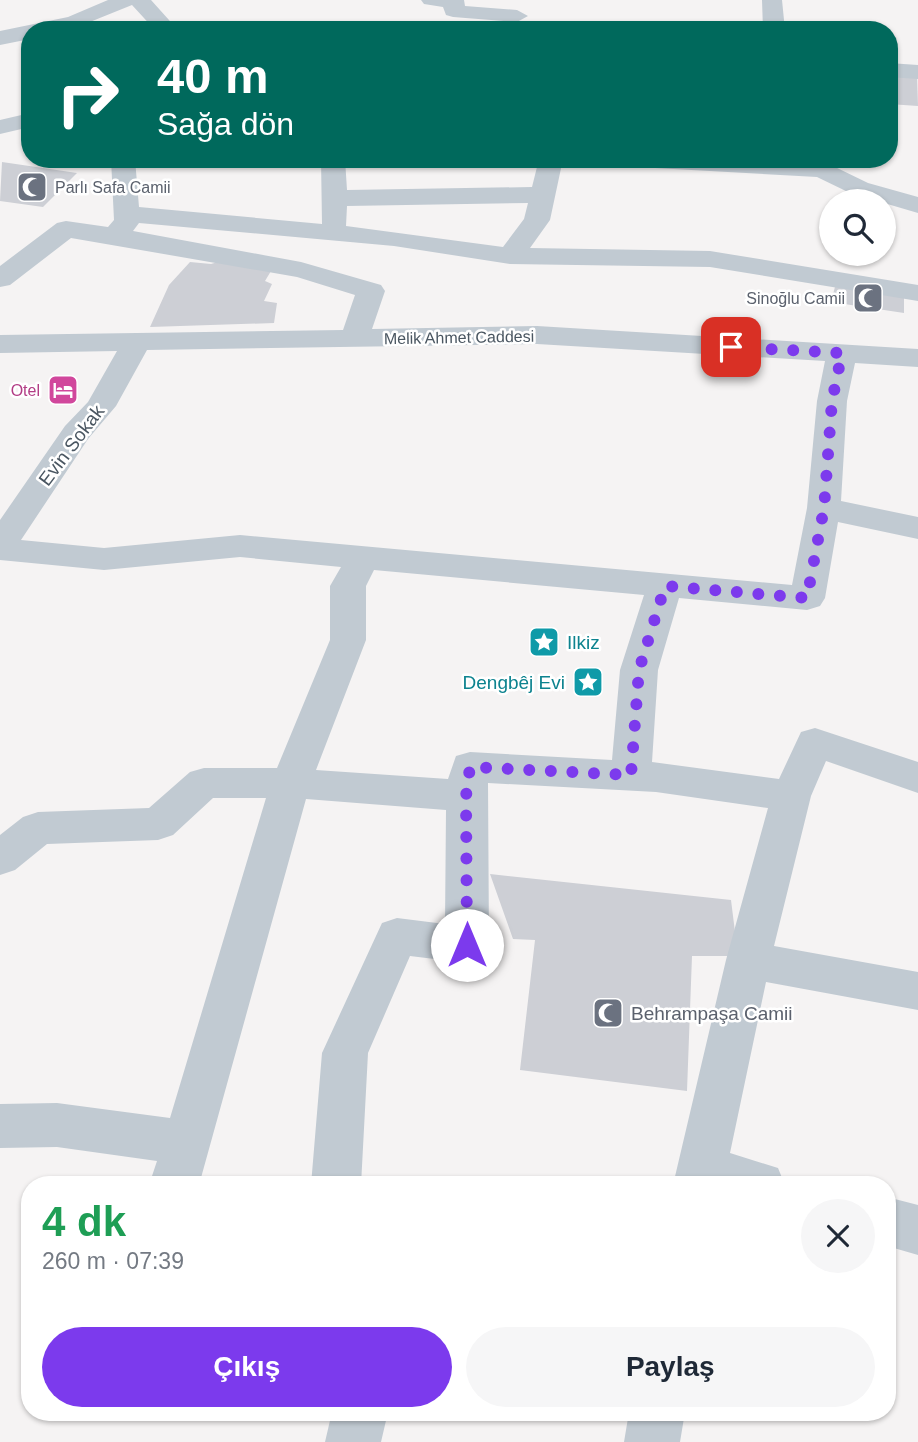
<!DOCTYPE html>
<html lang="tr">
<meta charset="utf-8">
<style>
:root{--surface:#fff;--page:#f6f6f7;--text:#1f2937;--muted:#747a83;--accent:#7c3aed}
body{margin:0;font-family:Helvetica,sans-serif;background:var(--page);color:var(--text);height:100vh;display:flex;flex-direction:column;font-size:26px;white-space:nowrap}
*{box-sizing:border-box;margin:0}
p{font-size:23px;color:var(--muted)}
.icon{flex:none;width:38px;height:38px;fill:none;stroke:currentColor;stroke-width:2;stroke-linecap:round;stroke-linejoin:round}
.map{position:relative;flex:1;overflow:hidden}
.drawer{position:absolute;left:21px;top:1176px;width:875px;height:245px;display:flex;flex-direction:column;background:var(--surface);border-radius:28px;box-shadow:0 2px 5px #0004}
.drawer>*{flex:none}
.guide{position:absolute;left:21px;top:21px;width:877px;height:147px;border-radius:28px;box-shadow:0 2px 5px #0004;background:#00695c;color:#fff;overflow:hidden}
.controls{position:absolute;left:819px;top:189px;display:grid;gap:14px}
.controls a{display:grid;place-items:center;width:77px;height:77px;border-radius:50%;background:var(--surface);box-shadow:0 2px 5px #0004;font-size:35px}
.pin{position:absolute;display:grid;place-items:center;width:60px;height:60px;color:#fff;margin:-30px;border-radius:14px;box-shadow:0 4px 10px #0006}
.me{position:absolute;width:77px;margin:-38px;rotate:0deg;stroke-linejoin:round;filter:drop-shadow(0 0 5px #0008)}
.turn{display:flex;align-items:center;gap:24px;height:147px;padding:0 21px;font-size:32px}
.turn .icon{width:91px;height:91px;stroke-width:2.5}
.turn b{display:block;font-size:49px;line-height:60px}
.round{display:grid;place-items:center;flex:none;width:74px;height:74px;border-radius:37px;background:var(--page)}
.head{display:flex;align-items:center;justify-content:space-between;height:119px;padding:0 21px}
h1{font-size:42px;font-weight:800;line-height:52px;color:#1e9e55}
.cta{display:flex;gap:14px;margin-top:auto;padding:14px 21px}
.cta a{flex:1;height:80px;border-radius:42px;background:var(--accent);color:#fff;font-size:28px;font-weight:800;line-height:80px;text-align:center}
.cta a+a{background:var(--page);color:var(--text)}
.map>svg:first-child{display:block}
</style>
<div class="map">
<svg width="918" height="1442" viewBox="0 0 918 1442">
<rect width="100%" height="100%" fill="#f5f3f3"/>
<path fill="#cdcfd5" d="M889 36 896 37 898 58 889 57Z
M889 73 917 75 918 106 889 104V94H896L895 85 889 84Z
M2 162 77 173 43 207 0 201Z
M221 261 271 271 265 281 272 284 264 301 277 303 274 323 150 327 169 285 190 262 211 264Z
M836 283 904 294V313L831 302Z
M490 874 731 900 738 956H692L687 1091 520 1070 535 940 513 939Z"/>
<g fill="none" stroke-linecap="round" stroke-linejoin="round">
<path fill="#c1cad2" fill-rule="evenodd" d="M108 0H151L178 30H155L132 5 75 28 30 30V39L0 45V31L68 17Z
M421 0H464L465 6 517 10 528 16 517 22 453 17 446 15 443 7 424 4Z
M762 0H782L785 30H763Z
M889 63 918 65V79L889 77Z
M30 113V127L0 134V120Z
M111 159H135L139 207 322 224 321 159H345L347 190 532 187 539 159H563L550 220 530 248 710 251 918 285V301L710 267 510 264 394 246 139 223 133 231 301 262 381 285 385 291 372 329 537 326 918 349V367L855 363 847 401 841 501 918 517V539L838 522 825 598 820 606 807 610 679 598 658 670 652 762 779 779 801 732 815 728 918 762V793L826 761 811 796 774 946 918 972V1010L766 982 730 1153 778 1168 785 1185H673L726 960 768 808 656 792 488 783 489 945 483 958 467 963 410 956 368 1053 361 1185H311L322 1053 382 923 397 918 445 924 446 810 306 799 199 1185H149L157 1161 57 1147 0 1148V1104L57 1103 170 1118 266 798H213L173 835 158 840 47 844 15 870 0 875V835L23 817 38 812 149 808 190 772 204 768H277L330 640V586L341 567 240 557 104 570 0 560V520L65 426 88 402 117 351 0 353V335L343 330 355 295 297 277 71 238 10 285 0 287V266L57 223 66 221 108 227 114 220ZM528 203 524 219 503 247 346 226 347 206ZM537 344 825 361 817 401 807 508 792 585 240 535 104 548 21 540 88 439 116 406 147 350ZM374 570 644 595 620 670 612 760 470 752 456 756 448 779 316 770 366 640V586Z
M607 159 807 162V159H831L833 166 868 183 918 197V213L850 193 817 177 619 166 610 164Z
M887 1197 918 1205V1255L887 1246Z
M332 1412H388L381 1442H325Z
M629 1412H685L680 1442H624Z"/>
</g>
<g fill="none" stroke-linecap="round" stroke-linejoin="round">
<path stroke="#7c3aed" stroke-width="12" stroke-dasharray="0 21.6" d="M467 945 466 796 470 767 631 775 639 670 665 586 807 598 824 508 832 401 842 353 731 347"/>
</g>
<defs>
<g id="mosque-square" transform="scale(1.575)"><rect x="-9" y="-9" width="18" height="18" rx="4" fill="#6b7280" stroke="#fff"/><path d="M3.5-4.9A6 6 0 1 0 3.5 4.9A5 5 0 1 1 3.5-4.9Z" fill="#fff"/></g>
<g id="hotel-square" transform="scale(1.575)"><rect x="-9" y="-9" width="18" height="18" rx="4" fill="#d1479c" stroke="#fff"/><path d="M-6-4.5h1.5V1H6V5H4.5V3h-9V5H-6ZM-4 0a1.8 1.8 0 1 1 3.6 0ZM.5 0V-2.5h3Q6-2.5 6 0Z" fill="#fff"/></g>
<g id="sight-square" transform="scale(1.575)"><rect x="-9" y="-9" width="18" height="18" rx="4" fill="#0f9aa8" stroke="#fff"/><path d="M0-6L1.8-2.2L6-1.7L2.9 1.2L3.7 5.4L0 3.3L-3.7 5.4L-2.9 1.2L-6-1.7L-1.8-2.2Z" fill="#fff"/></g>
</defs>
<g fill-rule="evenodd">
<use href="#mosque-square" x="32" y="187"/>
<use href="#mosque-square" x="868" y="298"/>
<use href="#hotel-square" x="63" y="390"/>
<use href="#sight-square" x="544" y="642"/>
<use href="#sight-square" x="588" y="682"/>
<use href="#mosque-square" x="608" y="1013"/>
</g>
<g text-anchor="middle" stroke-width="5" stroke-linejoin="round" paint-order="stroke">
<g font-size="16" fill="#5b616d" stroke="#fff" text-anchor="start">
<text x="55" y="193">Parlı Safa Camii</text>
<text x="845" y="304" text-anchor="end">Sinoğlu Camii</text>
</g>
<g font-size="16" fill="#4a5661" stroke="#fff">
<text transform="translate(459 337) rotate(-1)" y="6">Melik Ahmet Caddesi</text>
</g>
<g font-size="16" fill="#b23c85" stroke="#fff" text-anchor="end">
<text x="40" y="396">Otel</text>
</g>
<g font-size="19" fill="#4a5661" stroke="#fff">
<text transform="translate(71 445) rotate(-53)" y="7">Evin Sokak</text>
</g>
<g font-size="19" fill="#0d838f" stroke="#fff" text-anchor="start">
<text x="567" y="649">Ilkiz</text>
<text x="565" y="689" text-anchor="end">Dengbêj Evi</text>
</g>
<g font-size="19" fill="#5b616d" stroke="#fff" text-anchor="start">
<text x="631" y="1020">Behrampaşa Camii</text>
</g>
</g>
</svg>
<div class="controls">
<a><svg class="icon" aria-label="search" viewBox="0 0 24 24"><circle cx="10" cy="10" r="6"/><path d="M15 15l6 6"/></svg></a>
</div>
<div class="pin" style="left:731px;top:347px;background:#d93025"><svg class="icon" aria-label="arrive" viewBox="0 0 24 24"><path d="M6 21V4h12l-3 4 3 4H6"/></svg></div>
<svg class="me" style="left:467px;top:945px" viewBox="-20 -20 40 40"><circle r="19" fill="#fff"/><path d="M0-13L10 11 0 6-10 11z" fill="#7c3aed"/></svg>
<div class="guide">
<div class="turn"><svg class="icon" aria-label="right" viewBox="0 0 24 24"><path d="M7 20v-9h11M14 6l5 5-5 5"/></svg><div><b>40 m</b>Sağa dön</div></div>
</div>
<section class="drawer">
<div class="head"><div><h1>4 dk</h1><p>260 m · 07:39</p></div><a class="round"><svg class="icon" aria-label="close" viewBox="0 0 24 24"><path d="M6 6l12 12M18 6L6 18"/></svg></a></div>
<div class="cta"><a>Çıkış</a><a>Paylaş</a></div>
</section>
</div>
